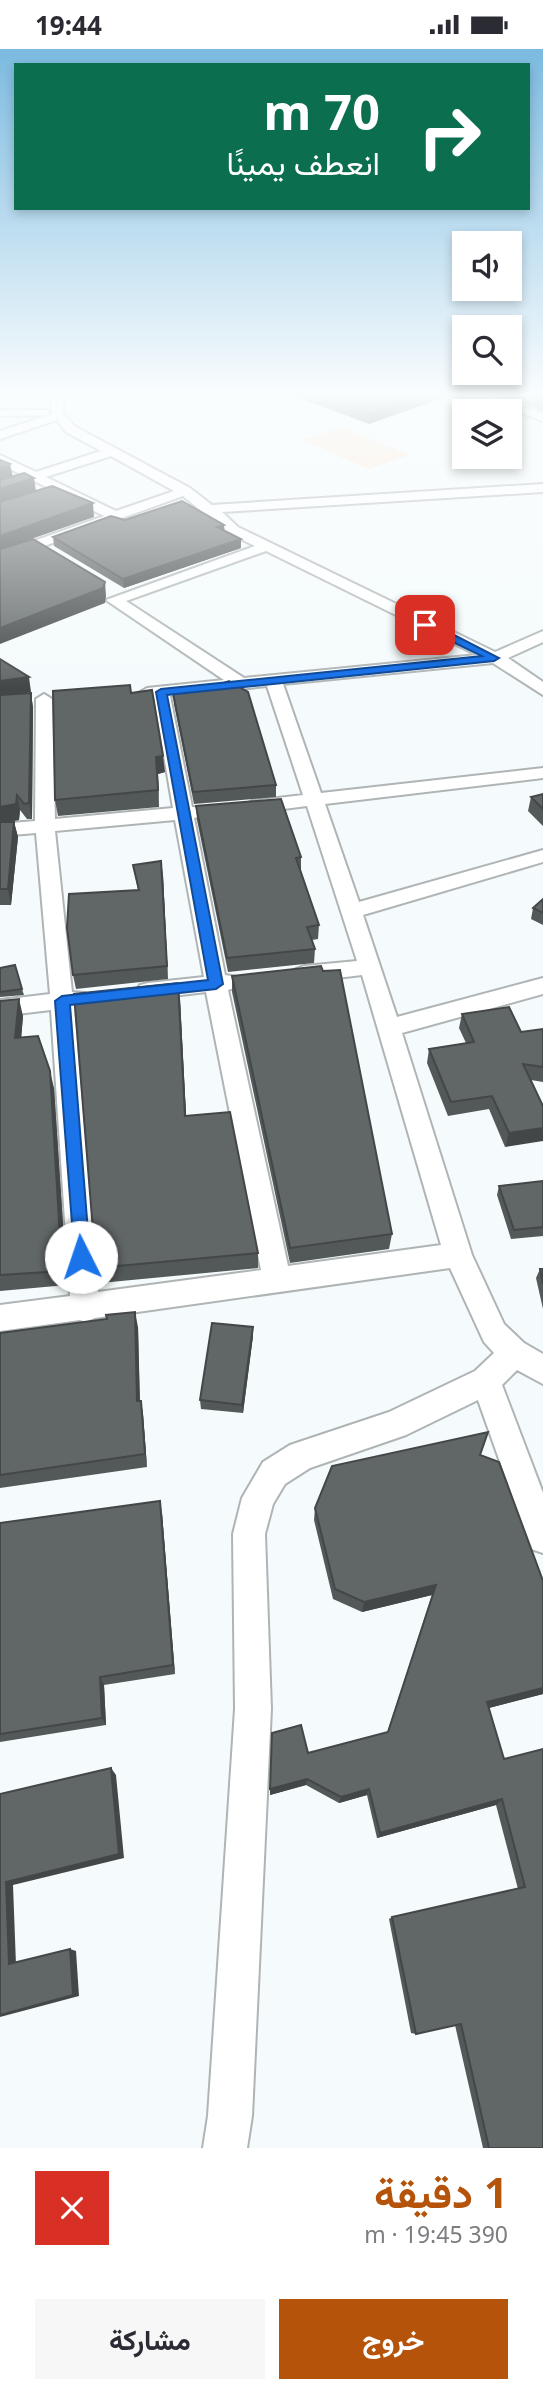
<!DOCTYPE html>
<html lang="ar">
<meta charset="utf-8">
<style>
:root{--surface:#fff;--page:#f7f7f7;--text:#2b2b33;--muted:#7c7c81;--accent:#b45309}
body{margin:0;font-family:"Noto Sans",Vazirmatn,sans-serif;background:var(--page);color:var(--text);direction:rtl;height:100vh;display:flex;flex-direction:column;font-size:26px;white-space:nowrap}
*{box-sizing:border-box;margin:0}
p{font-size:23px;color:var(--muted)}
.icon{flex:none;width:38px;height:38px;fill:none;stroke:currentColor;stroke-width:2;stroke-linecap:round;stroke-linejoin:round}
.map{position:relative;height:2099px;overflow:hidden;direction:ltr}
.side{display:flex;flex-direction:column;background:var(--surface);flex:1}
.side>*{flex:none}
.guide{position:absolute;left:14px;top:14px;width:516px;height:147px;border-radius:0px;box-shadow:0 4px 10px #0003;direction:rtl;background:#0b6e4f;color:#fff;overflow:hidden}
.tools{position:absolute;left:452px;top:182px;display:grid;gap:14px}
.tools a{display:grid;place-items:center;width:70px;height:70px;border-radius:0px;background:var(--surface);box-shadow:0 4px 10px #0003;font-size:35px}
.pin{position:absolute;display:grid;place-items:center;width:60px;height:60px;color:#fff;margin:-30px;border-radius:14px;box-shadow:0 4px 10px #0006}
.me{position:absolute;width:77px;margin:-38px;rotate:356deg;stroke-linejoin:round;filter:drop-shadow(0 0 5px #0008)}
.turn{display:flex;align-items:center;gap:24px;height:147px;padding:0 35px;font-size:32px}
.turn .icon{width:91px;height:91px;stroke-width:2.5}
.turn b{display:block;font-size:49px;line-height:60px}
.round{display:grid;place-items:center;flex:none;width:74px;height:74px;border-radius:0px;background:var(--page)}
.overview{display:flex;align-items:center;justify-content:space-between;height:119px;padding:0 35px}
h1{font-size:42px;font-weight:700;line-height:52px;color:var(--accent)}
.cta{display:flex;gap:14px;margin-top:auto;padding:14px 35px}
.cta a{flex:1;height:80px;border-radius:0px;background:var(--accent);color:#fff;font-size:28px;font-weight:700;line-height:80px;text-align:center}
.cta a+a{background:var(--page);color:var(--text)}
.status{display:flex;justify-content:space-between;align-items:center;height:49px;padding:0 35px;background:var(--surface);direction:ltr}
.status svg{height:19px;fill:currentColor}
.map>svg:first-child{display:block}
</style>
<div class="status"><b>19:44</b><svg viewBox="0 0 49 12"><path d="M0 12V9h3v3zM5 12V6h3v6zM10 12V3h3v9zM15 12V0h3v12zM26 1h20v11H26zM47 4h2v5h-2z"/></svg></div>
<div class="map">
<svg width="543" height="2099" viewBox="0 0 543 2099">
<rect width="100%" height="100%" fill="#f5fbfc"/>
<path fill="#fee4ce" d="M342 378 410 406 369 420 302 391Z"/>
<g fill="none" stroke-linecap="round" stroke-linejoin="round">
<g stroke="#afb4b5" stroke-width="4">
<path id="minor" d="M51 346H63V364L74 377 190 439 212 456 543 435V443L222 463 238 478 495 603 543 582V593L508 609 543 633V646L493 614 283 635 321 744 543 719V729L325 755 359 853 543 801V813L363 866 397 968 543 929V945L402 984 472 1206 504 1275 524 1294 543 1305V1335L517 1321 502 1336 543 1444V1504L531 1500 478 1351 406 1386 310 1419 285 1435 273 1455 265 1485 271 1660 252 2067 247 2099H203L208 2067 235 1660 233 1485 242 1449 263 1413 290 1396 389 1363 475 1322 494 1304 484 1293 450 1219 95 1269 85 1273 80 1271 0 1282V1256L70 1247 51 961 0 967V951L50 945 36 784 0 787V775L35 772 36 650 44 645 52 650 55 770 173 759 154 648H141L139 644 147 639 224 631 106 551 255 497 228 484 183 447 0 513V504L104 467 34 432 0 443V435L24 427 0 415V406L36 423 101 402 66 383 57 371 0 390V382L49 366 0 367V361H45L49 362V366L52 365ZM111 407 174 442 116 462 46 428ZM266 502 477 606 244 629 126 552ZM267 637 303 746 252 752 243 758 252 764 307 757 357 912 304 917 296 920 293 925 296 930 304 933 362 926 441 1196 288 1217 228 941 238 938 241 933 238 928 225 926 194 769 205 767 208 763 205 759 192 758 170 647ZM175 771 204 928 148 934 140 936 137 942 140 948 148 950 206 943 261 1221 98 1243 74 958 85 956 88 950 85 944 72 943 55 782Z
M471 346H488L543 365V372Z"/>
</g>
<use href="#minor" fill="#fff" fill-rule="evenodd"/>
</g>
<path fill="#535859" d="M291 346H450L369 375Z
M497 346H543V362Z
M125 471 224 482 241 499 124 539 54 497 53 488Z
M0 610 31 643 24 644H31L33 659 32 770H27L20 761 19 771 7 773H14L18 788 11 856H0Z
M131 644 165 723 158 725 159 758 58 767 55 751Z
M173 644 276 736V748L194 755 174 655Z
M543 745V777L528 762 531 748Z
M196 757 301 808V822L319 876 318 890 312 891 315 900 314 914 228 923 197 771Z
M133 816 163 826 168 930 76 940 73 926 138 841Z
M543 850V876L531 870 533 859Z
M0 919 22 940 24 946 0 948Z
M323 922 392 1185 389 1200 290 1214 232 943V927Z
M180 950 186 1067 258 1204V1219L100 1234 96 1219Z
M0 952 23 967 21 988 54 1039 67 1236 0 1242Z
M462 965 521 983 543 980V1033L531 1031 505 1098 489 1060 448 1067 427 1014 429 1000 466 994 459 979Z
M543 1132V1187L511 1190 497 1146 499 1137Z
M540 1220H543V1260L536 1229Z
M138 1278 140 1352 143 1365 147 1418 0 1439V1284Z
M253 1287 243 1364 201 1360 200 1351Z
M480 1406 543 1645 489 1659 504 1710 543 1700V2099H483L455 1976 416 1985 411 1984 389 1870 392 1868 518 1840 496 1756 377 1789 367 1746 339 1754 306 1736 270 1746 308 1704 387 1684 432 1546 362 1563 333 1550 314 1471 315 1459Z
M162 1464 175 1625 104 1636 106 1676 0 1693V1474Z"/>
<path fill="#444748" d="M423 346H450L369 375 370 365Z
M10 415 13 428 0 433V419Z
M34 429 36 442 0 454V440Z
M93 454 94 468 0 501V487Z
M224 476 225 485 217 478Z
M241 490V499L124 539 123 530Z
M105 533 106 547 105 554 0 595V579Z
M29 628 31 643 0 648V632Z
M31 644 33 659 32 770 29 754Z
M163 707 165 723 158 725 159 758 156 708Z
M17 746 20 761 19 771 0 774V758Z
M14 773 18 788 11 856 8 840Z
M161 812 163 826 168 930 167 917Z
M178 934 180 950 187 1083 185 1067Z
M19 950 23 967 20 1005 15 989Z
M50 1022 54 1039 67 1236 62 1222Z
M543 1079V1092L505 1098 509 1084Z
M135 1263 138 1278 140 1365 137 1352Z
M253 1278V1287L243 1364 242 1356Z
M141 1352 143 1365 147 1418 145 1405Z
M160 1452 162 1464 175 1625 173 1616Z
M436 1536 432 1546 362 1563 364 1553Z
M100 1628 104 1636 106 1676 102 1669Z
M543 1639V1645L481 1661 487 1653Z
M111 1719 116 1726 124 1809 13 1836 16 1916 9 1915 6 1833Z
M307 1730 306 1736 270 1746V1740Z
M369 1740 367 1746 339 1754 341 1748Z
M502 1750 496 1756 377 1789 380 1784Z
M70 1900 76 1902 79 1947 0 1968V1966Z"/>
<path fill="#616667" stroke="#444748" stroke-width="2" d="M318 346H423L370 365Z
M527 346H543V352Z
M0 411 10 415 0 419Z
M24 424 34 429 0 440V431Z
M52 437 93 454 0 487V453Z
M182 452 224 476 217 478 241 490 123 530 53 488 111 467 125 471Z
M33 490 105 533 103 539 0 579V500Z
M0 610 29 628 0 632Z
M229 632 248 643 276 736 193 743 173 644 207 640Z
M130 636 131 644 152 641 163 707 156 708 158 741 55 751 53 642Z
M31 644 29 754 24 755 17 746 16 755 0 758V646Z
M543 745V760L531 748Z
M281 750 301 808 296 809 319 876 307 878 315 900 227 909 196 757Z
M0 773H14L8 840H0Z
M161 812 167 917 73 926 67 879 69 845 139 841 133 816Z
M543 850V864L533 859Z
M15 916 22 940 0 943V919Z
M321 917 323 922 340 921 392 1185 290 1199 232 927Z
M178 934 185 1067 230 1063 258 1204 96 1219 74 945Z
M19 950 15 989 38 987 50 1022 62 1222 0 1226V952Z
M509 958 521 983 543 980V1018L523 1015 543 1057V1079L509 1084 492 1047 451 1053 429 1000 474 993 462 965Z
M543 1132V1178L514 1181 499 1137Z
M540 1220H543V1235Z
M135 1263 137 1352H141L145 1405 0 1426V1284L107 1270 106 1266Z
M212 1274 253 1278 242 1356 200 1351Z
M488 1383 480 1406 499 1413 543 1532V1639L487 1653 504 1710 543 1700V2099H489L461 1975 416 1985 392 1868 525 1838 502 1750 380 1784 369 1740 341 1748 307 1730 270 1740 272 1684 301 1676 308 1704 388 1683 436 1536 364 1553 335 1540 315 1459 332 1417Z
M160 1452 173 1616 100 1628 102 1669 0 1685V1474Z
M111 1719 119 1805 6 1833 9 1915 70 1900 73 1946 0 1966V1745Z"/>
<linearGradient id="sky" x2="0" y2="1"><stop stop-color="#7cbae0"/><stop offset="0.54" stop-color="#fafdfe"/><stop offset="1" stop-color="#fafdfe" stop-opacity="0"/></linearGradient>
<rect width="543" height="640" fill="url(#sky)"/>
<path fill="#1a73e8" stroke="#114b97" stroke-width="2" d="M422 573H429L499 609 494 612 167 646 223 935 216 940 70 956 90 1208 88 1214H75L55 952 62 947 208 931 156 643 161 640 482 607 422 578Z"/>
</svg>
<div class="tools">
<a><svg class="icon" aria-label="sound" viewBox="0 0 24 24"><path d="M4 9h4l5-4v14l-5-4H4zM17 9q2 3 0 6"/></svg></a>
<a><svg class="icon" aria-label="search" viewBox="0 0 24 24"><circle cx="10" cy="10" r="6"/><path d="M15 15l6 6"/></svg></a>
<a><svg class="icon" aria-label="layers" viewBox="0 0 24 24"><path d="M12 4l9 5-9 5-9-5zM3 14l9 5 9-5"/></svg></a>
</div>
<div class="pin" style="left:425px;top:576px;background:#d93025"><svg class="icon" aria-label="arrive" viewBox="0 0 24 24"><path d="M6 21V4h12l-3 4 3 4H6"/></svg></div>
<svg class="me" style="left:81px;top:1208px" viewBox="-20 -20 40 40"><circle r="19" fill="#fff"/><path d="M0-13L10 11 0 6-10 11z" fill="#1a73e8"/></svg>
<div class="guide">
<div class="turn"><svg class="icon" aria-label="right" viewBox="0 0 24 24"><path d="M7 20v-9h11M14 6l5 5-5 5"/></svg><div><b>70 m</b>انعطف يمينًا</div></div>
</div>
</div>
<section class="side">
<div class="overview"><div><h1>1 دقيقة</h1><p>390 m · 19:45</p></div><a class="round" style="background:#d93025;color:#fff"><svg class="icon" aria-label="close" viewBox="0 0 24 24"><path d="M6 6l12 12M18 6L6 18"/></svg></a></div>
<div class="cta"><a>خروج</a><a>مشاركة</a></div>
</section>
